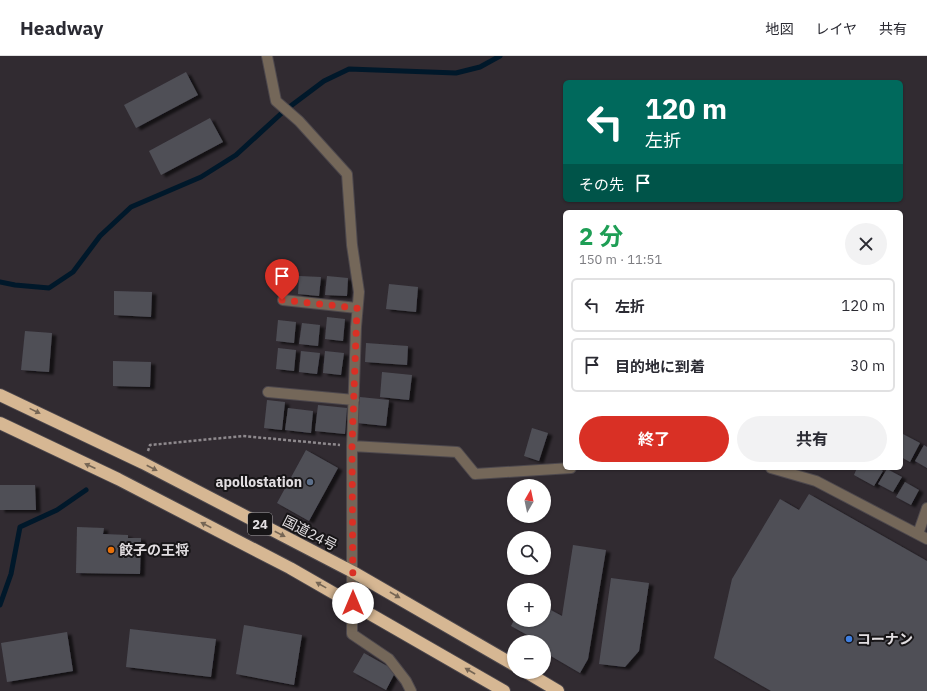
<!DOCTYPE html>
<html lang="ja">
<meta charset="utf-8">
<style>
:root{--surface:#fff;--page:#f2f2f3;--text:#2b2b33;--muted:#7c7c81;--line:#e1e1e2;--accent:#d93025}
body{margin:0;font-family:"IBM Plex Sans","Noto Sans JP",sans-serif;background:var(--page);color:var(--text);height:100vh;display:flex;flex-direction:column;font-size:15px;white-space:nowrap}
*{box-sizing:border-box;margin:0}
p{font-size:13px;color:var(--muted)}
.icon{flex:none;width:22px;height:22px;fill:none;stroke:currentColor;stroke-width:2;stroke-linecap:round;stroke-linejoin:round}
.map{position:relative;flex:1;overflow:hidden}
.drawer{position:absolute;left:563px;top:154px;width:340px;height:260px;display:flex;flex-direction:column;background:var(--surface);border-radius:6px;box-shadow:0 1px 3px #0004}
.drawer>*{flex:none}
.top-card{position:absolute;left:563px;top:24px;width:340px;height:122px;border-radius:6px;box-shadow:0 1px 3px #0004;background:#00695c;color:#fff;overflow:hidden}
.needle{width:26px;rotate:9deg}
.buttons{position:absolute;left:507px;top:423px;display:grid;gap:8px}
.buttons a{display:grid;place-items:center;width:44px;height:44px;border-radius:50%;background:var(--surface);box-shadow:0 1px 3px #0004;font-size:20px}
.pin{position:absolute;display:grid;place-items:center;width:34px;height:34px;color:#fff;margin:-41px -17px;border-radius:50% 50% 50% 0;rotate:-45deg;box-shadow:0 0 4px #0007}
.pin .icon{rotate:45deg}
.me{position:absolute;width:44px;margin:-22px;rotate:0deg;stroke-linejoin:round;filter:drop-shadow(0 0 3px #0008)}
.turn{display:flex;align-items:center;gap:14px;height:84px;padding:0 16px;font-size:18px}
.turn .icon{width:52px;height:52px;stroke-width:2.5}
.turn b{display:block;font-size:28px;line-height:34px}
.then{display:flex;align-items:center;height:38px;padding:0 16px;background:#0003;gap:8px;font-size:15px}
.round{display:grid;place-items:center;flex:none;width:42px;height:42px;border-radius:21px;background:var(--page)}
.summary{display:flex;align-items:center;justify-content:space-between;height:68px;padding:0 16px}
h1{font-size:24px;font-weight:700;line-height:30px;color:#1e9e55}
.button{display:flex;gap:8px;margin-top:auto;padding:8px 16px}
.button a{flex:1;height:46px;border-radius:24px;background:var(--accent);color:#fff;font-size:16px;font-weight:700;line-height:46px;text-align:center}
.button a+a{background:var(--page);color:var(--text)}
ul{padding:0;list-style:none}
li{display:flex;align-items:center;gap:12px;height:54px;margin:0 8px 6px;padding:0 8px;border:2px solid var(--line);border-radius:6px}
li div{flex:1}
li b{display:block;font-size:15px}
li em{font-style:normal}
header{display:flex;align-items:center;gap:24px;box-sizing:border-box;height:56px;padding:0 20px;background:var(--surface);border-bottom:1px solid var(--line)}
header strong{font-size:19px}
nav{display:flex;gap:22px;margin-inline-start:auto;font-size:14px}
.map>svg:first-child{display:block}
</style>
<header>
<strong>Headway</strong>
<nav><a>地図</a><a>レイヤ</a><a>共有</a></nav>
</header>
<div class="map">
<svg width="927" height="635" viewBox="0 0 927 635">
<defs>
<filter id="shadow"><feDropShadow dx="4.5" dy="2.5" stdDeviation="1" flood-color="#0009"/></filter>
</defs>
<rect width="100%" height="100%" fill="#312b31"/>
<g fill="none" stroke-linecap="round" stroke-linejoin="round">
<path stroke="#00182a" stroke-width="5" d="M0 226 15 229 49 232 73 216 100 180 131 151 201 121 236 99 284 55 324 25 349 13 456 17 480 11 500 0
M0 549 11 518 20 471 57 454 86 434"/>
</g>
<path fill="#4f4f57" filter="url(#shadow)" d="M186 16 198 39 136 72 124 49Z
M210 62 223 86 161 119 149 95Z
M299 220 321 221 319 240 298 238Z
M327 220 348 222 347 240 325 239Z
M389 228 418 231 416 256 386 253Z
M114 235 152 236 151 261 114 259Z
M327 261 345 263 343 285 325 283Z
M278 264 296 266 294 287 276 285Z
M302 267 320 269 318 290 299 288Z
M25 275 52 277 49 316 21 314Z
M366 287 408 290 407 309 365 306Z
M278 292 296 294 294 315 276 313Z
M301 295 320 297 317 318 299 316Z
M325 295 344 297 341 319 323 317Z
M113 305 151 306 150 331 113 330Z
M382 316 412 319 409 344 380 341Z
M360 341 389 344 386 370 357 367Z
M267 344 285 346 282 374 264 372Z
M318 349 347 352 345 378 315 375Z
M288 352 313 355 311 377 285 374Z
M532 372 548 377 539 405 524 400Z
M901 377 920 387 910 406 901 401Z
M924 389 927 391V412L915 405Z
M306 394 338 412 309 465 277 447Z
M857 412H878L883 415 874 430 854 419Z
M887 413 902 421 893 436 878 428Z
M905 426 919 434 911 449 896 441Z
M0 429H35L36 454H0Z
M809 438 927 505V635H771L714 602 732 523 780 443 799 454Z
M77 471 104 472 103 478 128 479V482H141L140 518 76 517Z
M573 489 606 494 588 603 580 617 544 596V586H527L529 580 511 570 514 564H544V558L547 552 562 560Z
M611 522 649 527 639 595 625 611 599 608Z
M244 569 302 579 294 629 236 618Z
M130 573 216 583 211 621 126 611Z
M67 576 73 615 7 626 1 587Z
M364 597 396 615 386 634 353 616Z"/>
<g fill="none" stroke-linecap="round" stroke-linejoin="round">
<g stroke="#4d484d" stroke-width="12">
<path id="street" d="M267 0 276 45 299 65 347 118 352 189 359 236 356 271 352 390V578L389 603 406 625 411 635
M283 244 357 252
M268 336 354 344
M352 390 457 396 475 418 571 412
M771 412 816 425 927 483
M918 478 927 452"/>
</g>
<g stroke="#4d484d" stroke-width="14">
<path id="highway" d="M0 339 143 407 353 516 514 609
M0 367 118 423 290 512 504 635
M526 616 558 635"/>
</g>
<path stroke="#8e898d" stroke-width="2.5" stroke-dasharray="3 2" stroke-linecap="butt" d="M148 395 150 389 243 380 340 389"/>
<use href="#street" stroke="#746759" stroke-width="10"/>
<use href="#highway" stroke="#d6b793" stroke-width="12"/>
</g>
<defs><path id="oneway-solid" d="M-6-.8H1V-3.2L6.5 0L1 3.2V.8H-6Z"/></defs>
<g fill="#766655">
<use href="#oneway-solid" transform="translate(35 355) rotate(26)"/>
<use href="#oneway-solid" transform="translate(90 410) rotate(-156)"/>
<use href="#oneway-solid" transform="translate(152 412) rotate(27)"/>
<use href="#oneway-solid" transform="translate(206 469) rotate(-153)"/>
<use href="#oneway-solid" transform="translate(280 478) rotate(27)"/>
<use href="#oneway-solid" transform="translate(321 529) rotate(-151)"/>
<use href="#oneway-solid" transform="translate(395 539) rotate(30)"/>
<use href="#oneway-solid" transform="translate(470 615) rotate(-150)"/>
</g>
<g fill="none" stroke-linecap="round" stroke-linejoin="round">
<path stroke="#d93025" stroke-width="7" stroke-dasharray="0 12.6" d="M282 244 357 252 352 390 353 547"/>
</g>
<circle fill="#5c6f8a" stroke="#171517" stroke-width="1.5" cx="310" cy="426" r="4"/>
<circle fill="#e8710a" stroke="#171517" stroke-width="1.5" cx="111" cy="494" r="4"/>
<circle fill="#3f7fe0" stroke="#171517" stroke-width="1.5" cx="849" cy="583" r="4"/>
<g text-anchor="middle" stroke-width="4" stroke-linejoin="round" paint-order="stroke">
<rect fill="#171517" stroke="#a5a2a4" stroke-width="1" x="248" y="457" width="24" height="22" rx="3"/>
<g font-size="13" font-weight="bold" fill="#e2dee1">
<text x="260" y="473">24</text>
</g>
<g font-size="14" font-weight="bold" fill="#e2dee1" stroke="#171517" text-anchor="start">
<text x="302" y="431" text-anchor="end">apollostation</text>
<text x="119" y="499">餃子の王将</text>
<text x="857" y="588">コーナン</text>
</g>
<g font-size="14" fill="#e2dee1" stroke="#171517">
<text transform="translate(310 477) rotate(27)" y="5">国道24号</text>
</g>
</g>
</svg>
<div class="buttons">
<a><svg class="needle" viewBox="-14 -14 28 28"><path d="M0-13l5 13h-10z" fill="#e53935"/><path d="M0 13l5-13h-10z" fill="#7c7c81"/></svg></a>
<a><svg class="icon" aria-label="search" viewBox="0 0 24 24"><circle cx="10" cy="10" r="6"/><path d="M15 15l6 6"/></svg></a>
<a>+</a>
<a>−</a>
</div>
<div class="pin" style="left:282px;top:244px;background:#d93025"><svg class="icon" aria-label="arrive" viewBox="0 0 24 24"><path d="M6 21V4h12l-3 4 3 4H6"/></svg></div>
<svg class="me" style="left:353px;top:547px" viewBox="-20 -20 40 40"><circle r="19" fill="#fff"/><path d="M0-13L10 11 0 6-10 11z" fill="#d93025"/></svg>
<div class="top-card">
<div class="turn"><svg class="icon" aria-label="left" viewBox="0 0 24 24"><path d="M17 20v-9H6M10 6l-5 5 5 5"/></svg><div><b>120 m</b>左折</div></div>
<div class="then">その先<svg class="icon" aria-label="arrive" viewBox="0 0 24 24"><path d="M6 21V4h12l-3 4 3 4H6"/></svg></div>
</div>
<section class="drawer">
<div class="summary"><div><h1>2 分</h1><p>150 m · 11:51</p></div><a class="round"><svg class="icon" aria-label="close" viewBox="0 0 24 24"><path d="M6 6l12 12M18 6L6 18"/></svg></a></div>
<ul>
<li><svg class="icon" aria-label="left" viewBox="0 0 24 24"><path d="M17 20v-9H6M10 6l-5 5 5 5"/></svg><div><b>左折</b></div><em>120 m</em></li>
<li><svg class="icon" aria-label="arrive" viewBox="0 0 24 24"><path d="M6 21V4h12l-3 4 3 4H6"/></svg><div><b>目的地に到着</b></div><em>30 m</em></li>
</ul>
<div class="button"><a>終了</a><a>共有</a></div>
</section>
</div>
